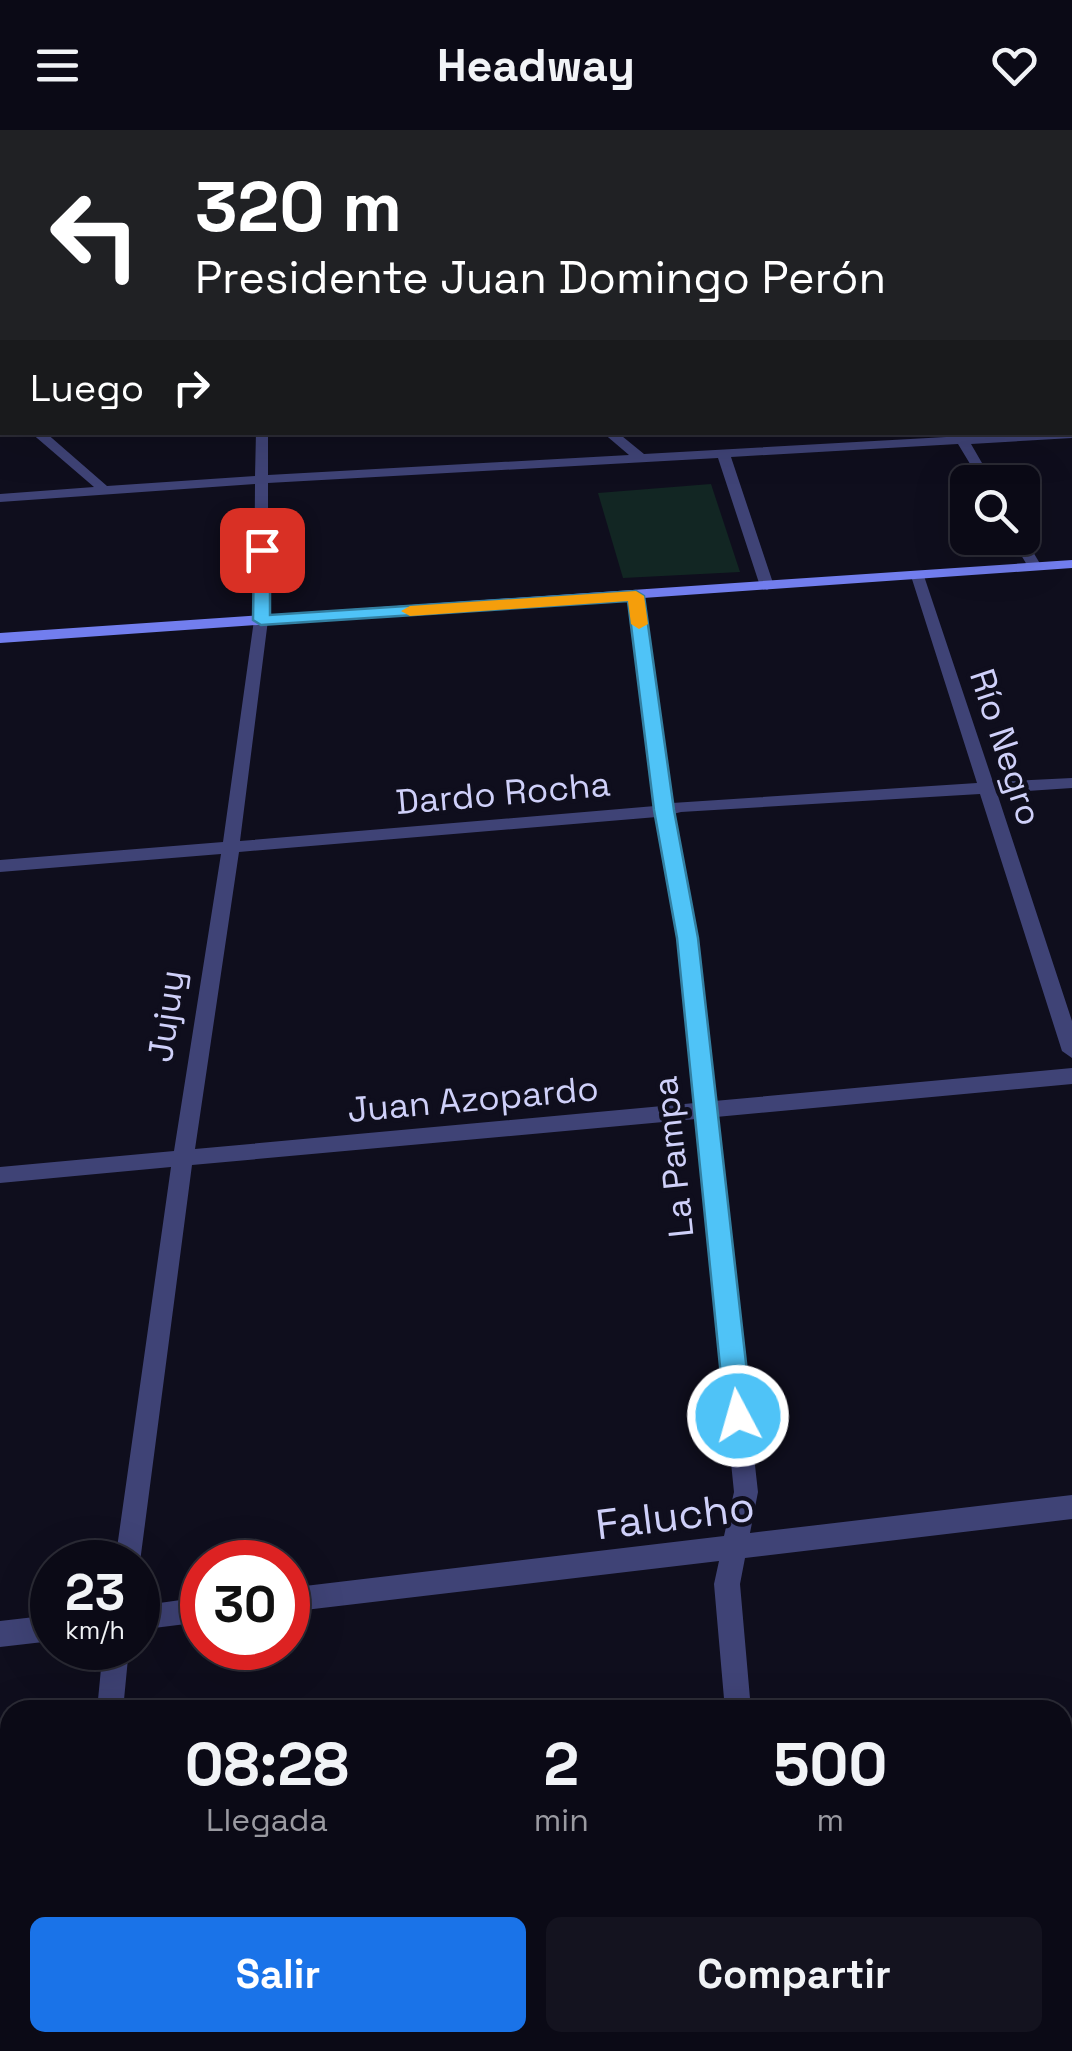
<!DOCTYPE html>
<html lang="es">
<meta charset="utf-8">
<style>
:root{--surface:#0b0a16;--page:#14131f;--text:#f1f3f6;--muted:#9a9aa1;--line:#2b2b35;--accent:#1a73e8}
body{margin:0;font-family:"Space Grotesk",sans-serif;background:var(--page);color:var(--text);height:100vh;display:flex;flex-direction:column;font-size:38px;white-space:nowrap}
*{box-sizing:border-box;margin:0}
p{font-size:32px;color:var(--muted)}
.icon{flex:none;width:55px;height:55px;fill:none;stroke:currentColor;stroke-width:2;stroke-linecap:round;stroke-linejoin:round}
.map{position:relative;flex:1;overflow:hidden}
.panel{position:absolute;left:0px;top:1570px;width:1072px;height:352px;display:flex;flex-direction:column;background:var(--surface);border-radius:30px 30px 0 0;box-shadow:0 10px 40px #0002,0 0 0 2px var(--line)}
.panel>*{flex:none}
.guide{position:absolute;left:0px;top:0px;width:1072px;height:305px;box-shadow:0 10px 40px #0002,0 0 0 2px var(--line);background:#202124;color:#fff;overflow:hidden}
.controls{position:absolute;left:950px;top:335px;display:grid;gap:20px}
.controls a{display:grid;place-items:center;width:90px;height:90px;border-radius:15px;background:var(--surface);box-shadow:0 10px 40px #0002,0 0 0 2px var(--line);font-size:50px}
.speed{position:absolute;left:30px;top:1410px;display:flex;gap:20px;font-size:50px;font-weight:700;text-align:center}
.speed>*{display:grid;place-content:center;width:130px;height:130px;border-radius:50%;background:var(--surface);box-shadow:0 10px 40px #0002,0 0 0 2px var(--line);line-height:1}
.speed small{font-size:25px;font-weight:400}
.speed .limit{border:15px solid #d22;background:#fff;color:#111}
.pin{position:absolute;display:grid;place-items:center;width:85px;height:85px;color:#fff;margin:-42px;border-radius:20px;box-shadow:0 5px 15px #0006}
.me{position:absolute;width:110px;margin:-55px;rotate:354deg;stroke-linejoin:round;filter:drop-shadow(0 0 8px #0008)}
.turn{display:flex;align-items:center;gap:35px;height:210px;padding:0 30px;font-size:45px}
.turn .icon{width:130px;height:130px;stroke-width:2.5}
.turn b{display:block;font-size:70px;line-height:85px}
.then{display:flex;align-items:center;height:95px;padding:0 30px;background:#0003;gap:20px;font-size:38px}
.eta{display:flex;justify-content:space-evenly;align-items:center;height:170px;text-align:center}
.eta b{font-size:60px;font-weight:600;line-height:70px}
.action{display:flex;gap:20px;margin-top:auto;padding:20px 30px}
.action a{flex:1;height:115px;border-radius:15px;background:var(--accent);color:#fff;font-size:40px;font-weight:600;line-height:115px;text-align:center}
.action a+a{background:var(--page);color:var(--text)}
header{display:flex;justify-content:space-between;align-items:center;height:130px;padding:0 30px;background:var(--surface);font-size:45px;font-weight:600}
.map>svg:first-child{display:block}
</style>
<header><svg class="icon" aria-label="menu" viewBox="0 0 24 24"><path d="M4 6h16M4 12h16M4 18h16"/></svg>Headway<svg class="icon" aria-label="heart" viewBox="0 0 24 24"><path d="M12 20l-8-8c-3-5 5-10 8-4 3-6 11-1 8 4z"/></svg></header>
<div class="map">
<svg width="1072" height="1921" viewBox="0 0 1072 1921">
<rect width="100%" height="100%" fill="#0f0e1d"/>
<path fill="#122623" d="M711 354 740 442 623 448 598 363Z"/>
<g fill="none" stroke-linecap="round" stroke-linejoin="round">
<path stroke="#142b41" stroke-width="4" d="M322 2 331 0"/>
<path fill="#3f4376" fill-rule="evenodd" d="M100 0H112L114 2H103Z
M424 0H437L439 2H427Z
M592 0H605L607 2H595Z
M762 0H776L778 2H765Z
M991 0H1001L1003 2H993Z
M1070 32H1072V38H1070Z
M0 47 2 48V54H0Z
M1070 71H1072V77H1070Z
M0 99H2V105H0Z
M1070 119H1072V126H1070Z
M0 194 2 195V203H0Z
M1072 194V206L1070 207V195Z
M2 222V230L0 231V223Z
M0 270 2 271V280L0 279Z
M1070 300 1072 308 971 314 993 352H981L958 314 731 327 774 456 767 460 760 456 718 328 268 353V490L240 711 655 676 629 466 636 462 643 466 672 673 977 653 911 446 923 443 993 652 1072 648V658L997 663 1072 891V928L1062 921 980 664 681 682 673 684 696 808 714 971 1072 938V954L716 987 758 1362 750 1403 1072 1365V1389L745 1428 740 1454 751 1580H725L714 1454 719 1431 288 1482V1458L724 1406 734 1362 696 989 192 1035 140 1432 138 1437V1432H115L171 1037 0 1053V1037L174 1021 221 724 0 742V730L223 712 254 490 255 354 0 372V364L94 357 30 302H45L107 356 255 346 256 302H268V345L629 325 602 302H617L644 324ZM657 687 678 808 695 973 195 1019 239 722Z
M1023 405 1042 437 1040 440H1030L1011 408Z
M202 1467V1492L138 1500V1476Z
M52 1485V1511L0 1517V1491Z
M103 1518H129L123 1580H97Z
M1072 1840V1870L1062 1872V1842Z
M60 1912H90L89 1921H59Z
M621 1912H703L699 1921H618Z
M752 1912H782L783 1921H753Z"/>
<path fill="#727eee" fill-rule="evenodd" d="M1072 430V438L0 513V503Z"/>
</g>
<path fill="#4fc3f7" stroke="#337fa1" stroke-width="2.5" d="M262 415 270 420V485L636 461 644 466 674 680 698 808 752 1286 748 1294 738 1298 729 1294 725 1286 677 808 654 680 628 471 261 495 253 490 254 420Z"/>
<path fill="#f59e0b" d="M636 461 644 466 648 494 639 499 631 494 628 471 410 486 401 481 410 476Z"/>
<g text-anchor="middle" stroke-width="9" stroke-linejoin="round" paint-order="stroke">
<g font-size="35" fill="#cfd0f9" stroke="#0f0e1d">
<text transform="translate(1006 617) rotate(72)" y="12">Río Negro</text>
<text transform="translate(503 663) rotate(-5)" y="12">Dardo Rocha</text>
<text transform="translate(166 886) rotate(-82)" y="12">Jujuy</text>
<text transform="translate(473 969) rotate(-5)" y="12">Juan Azopardo</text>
<text transform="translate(673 1027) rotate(-96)" y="12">La Pampa</text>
</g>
<g font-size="42" fill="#cfd0f9" stroke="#0f0e1d">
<text transform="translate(675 1385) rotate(-7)" y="15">Falucho</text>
</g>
</g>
</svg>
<div class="controls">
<a><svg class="icon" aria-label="search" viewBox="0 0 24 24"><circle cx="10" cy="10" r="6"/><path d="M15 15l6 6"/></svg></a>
</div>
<div class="speed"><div>23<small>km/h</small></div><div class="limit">30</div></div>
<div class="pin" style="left:262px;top:420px;background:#d93025"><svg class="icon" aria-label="arrive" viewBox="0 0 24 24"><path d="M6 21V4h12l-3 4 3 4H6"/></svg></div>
<svg class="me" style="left:738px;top:1286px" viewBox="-20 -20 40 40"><circle r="17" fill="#4fc3f7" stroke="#fff" stroke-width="3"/><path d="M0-11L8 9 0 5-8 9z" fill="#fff"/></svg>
<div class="guide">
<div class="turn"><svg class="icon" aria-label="left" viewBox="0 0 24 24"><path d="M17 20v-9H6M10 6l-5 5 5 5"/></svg><div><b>320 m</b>Presidente Juan Domingo Perón</div></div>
<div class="then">Luego<svg class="icon" aria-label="right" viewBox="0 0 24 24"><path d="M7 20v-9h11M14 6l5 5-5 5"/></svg></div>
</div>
<section class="panel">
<div class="eta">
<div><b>08:28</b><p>Llegada</p></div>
<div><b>2</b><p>min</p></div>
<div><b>500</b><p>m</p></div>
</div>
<div class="action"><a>Salir</a><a>Compartir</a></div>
</section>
</div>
